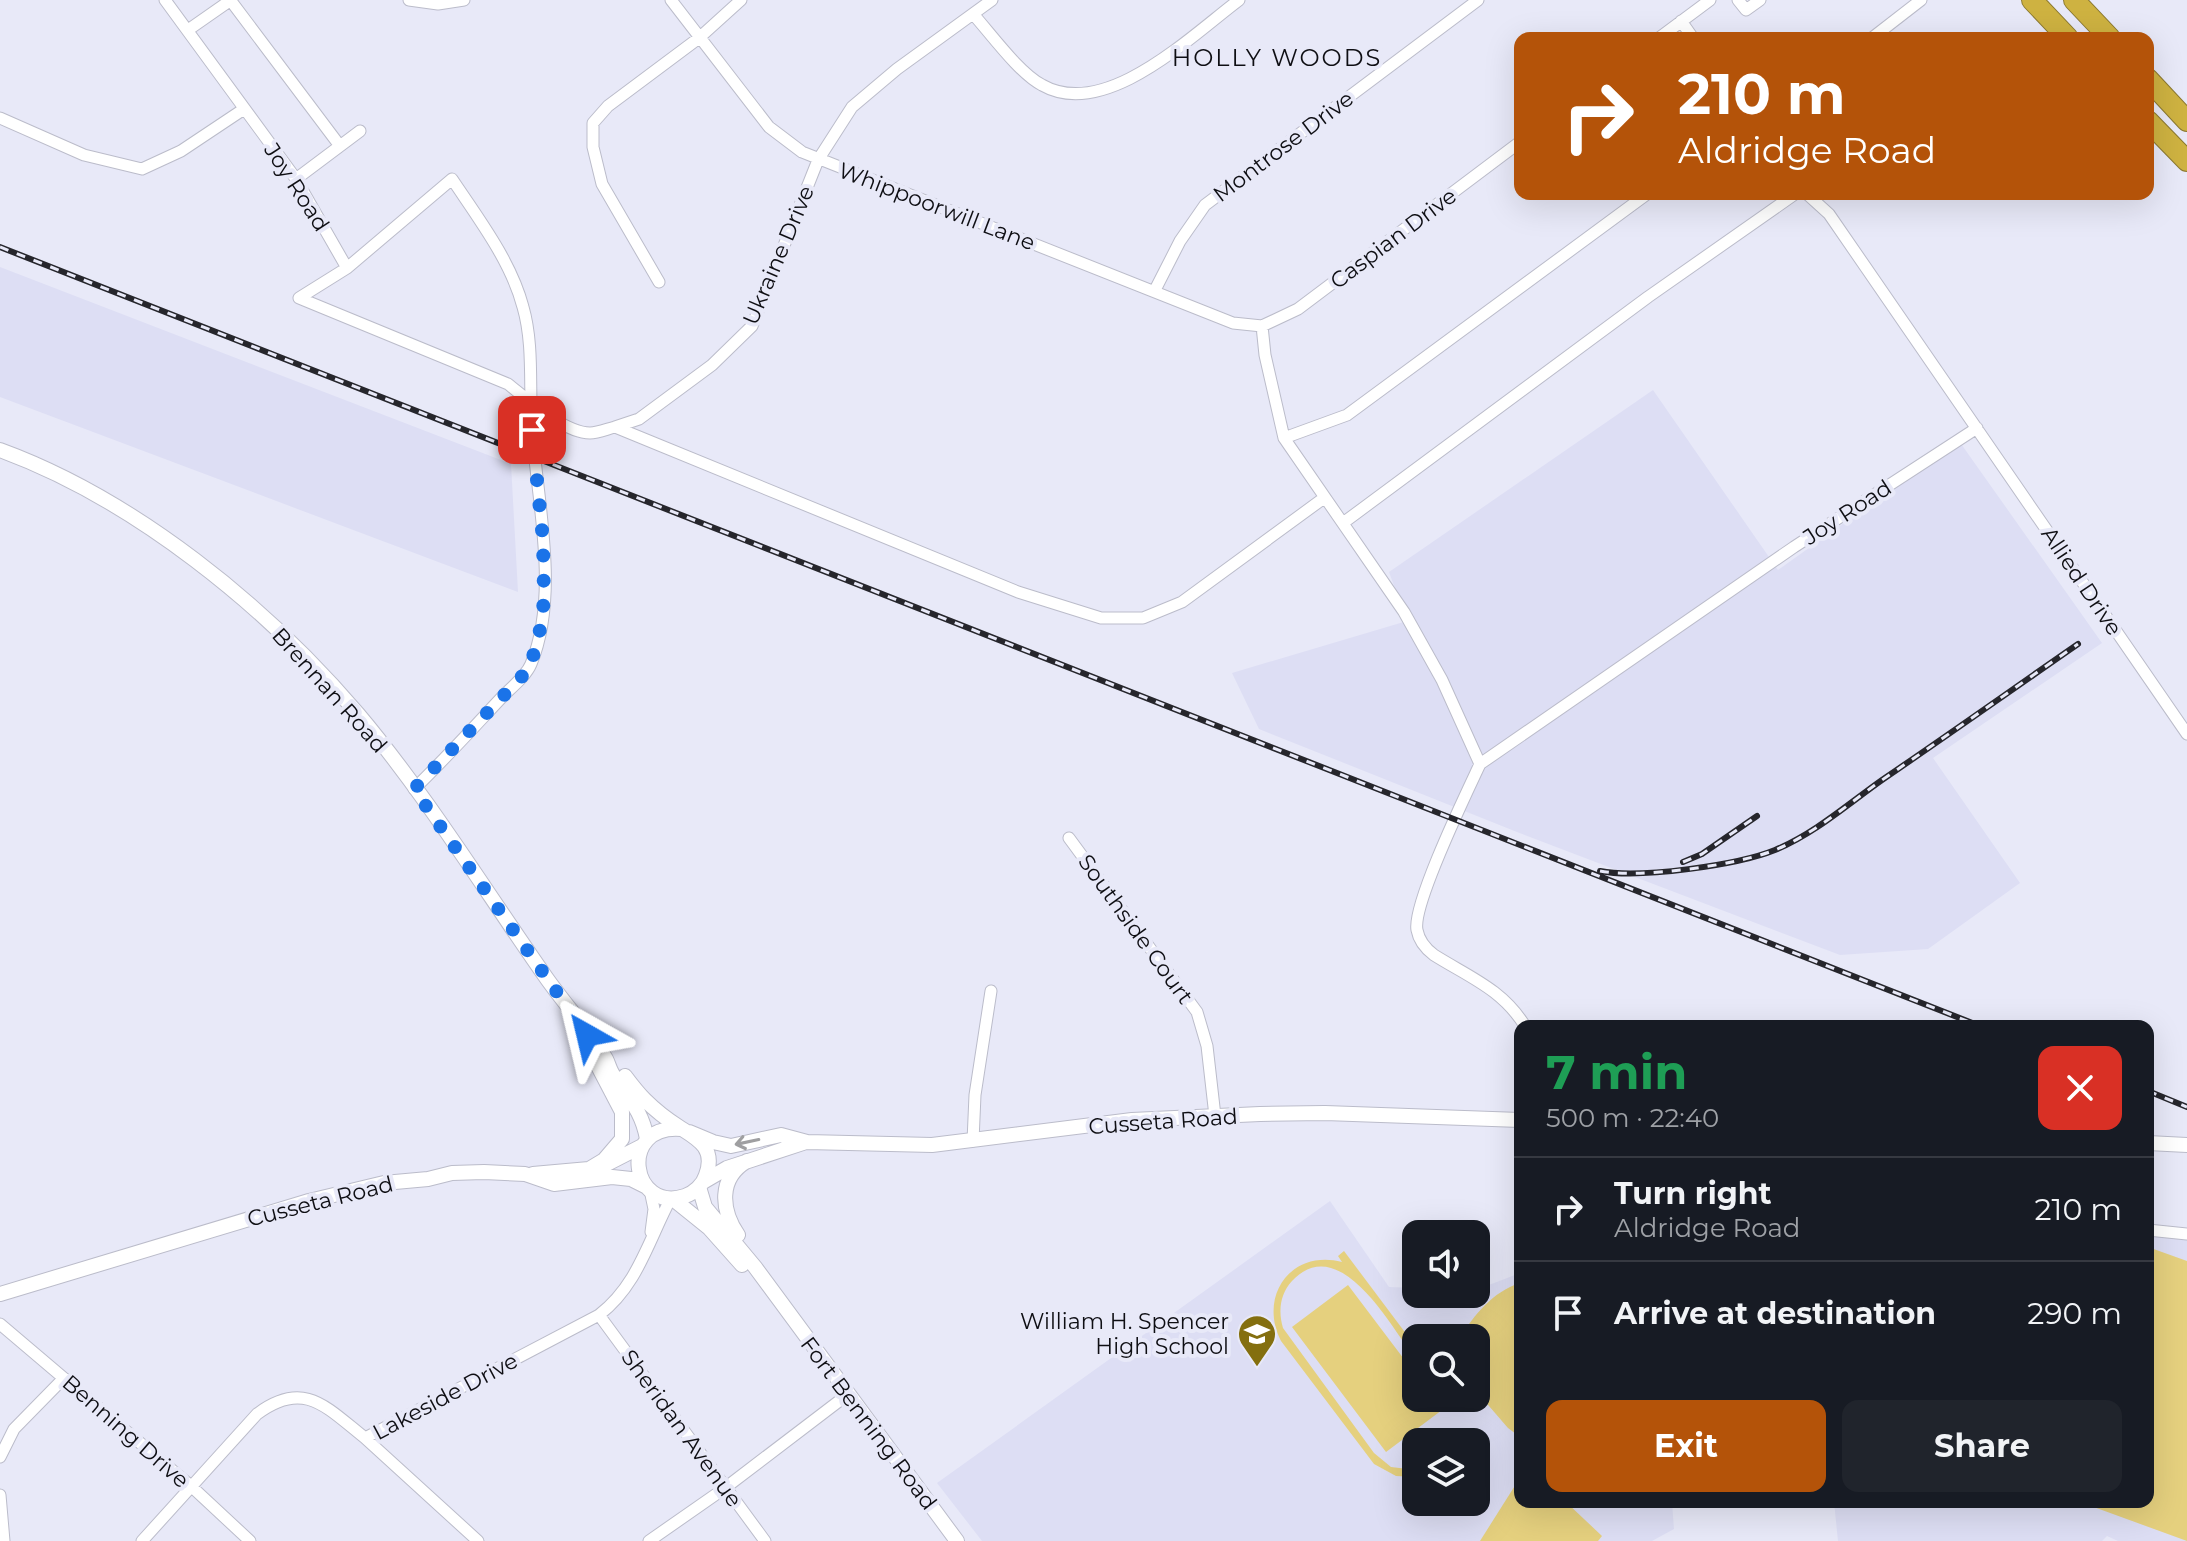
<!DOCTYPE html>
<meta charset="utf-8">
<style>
:root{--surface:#171b24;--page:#20242c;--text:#f1f3f6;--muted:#9ea1a6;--line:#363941;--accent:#b45309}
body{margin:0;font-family:Montserrat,sans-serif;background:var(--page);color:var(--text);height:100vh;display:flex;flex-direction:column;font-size:30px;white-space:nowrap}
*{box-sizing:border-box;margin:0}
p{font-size:26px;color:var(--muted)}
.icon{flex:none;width:44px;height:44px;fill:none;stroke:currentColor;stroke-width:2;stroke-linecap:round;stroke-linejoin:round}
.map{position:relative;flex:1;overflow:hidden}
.panel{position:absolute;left:1514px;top:1020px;width:640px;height:488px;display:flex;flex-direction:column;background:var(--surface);border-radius:16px;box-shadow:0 8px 32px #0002}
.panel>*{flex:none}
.hud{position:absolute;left:1514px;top:32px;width:640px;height:168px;border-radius:16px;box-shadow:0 8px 32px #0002;background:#b45309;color:#fff;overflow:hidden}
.fabs{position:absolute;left:1402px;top:1220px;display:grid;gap:16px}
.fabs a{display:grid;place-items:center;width:88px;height:88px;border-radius:16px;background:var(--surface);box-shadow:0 8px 32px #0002;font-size:40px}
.pin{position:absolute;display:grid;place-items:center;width:68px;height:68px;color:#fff;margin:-34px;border-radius:16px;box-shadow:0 4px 12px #0006}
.me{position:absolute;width:88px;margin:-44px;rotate:323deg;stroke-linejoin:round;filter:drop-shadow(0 0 6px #0008)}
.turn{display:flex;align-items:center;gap:28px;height:168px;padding:0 32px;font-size:36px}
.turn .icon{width:104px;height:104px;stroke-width:2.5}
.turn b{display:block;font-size:56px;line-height:68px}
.round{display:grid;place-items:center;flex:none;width:84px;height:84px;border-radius:16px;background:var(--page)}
.head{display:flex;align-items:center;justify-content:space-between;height:136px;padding:0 32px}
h1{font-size:48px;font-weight:700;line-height:60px;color:#1e9e55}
.action{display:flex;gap:16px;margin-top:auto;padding:16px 32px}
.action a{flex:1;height:92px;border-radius:16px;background:var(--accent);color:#fff;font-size:32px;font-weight:700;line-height:92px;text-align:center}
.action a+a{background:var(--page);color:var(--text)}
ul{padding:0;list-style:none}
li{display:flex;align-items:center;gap:24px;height:104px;padding:0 32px;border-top:2px solid var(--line)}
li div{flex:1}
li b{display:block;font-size:30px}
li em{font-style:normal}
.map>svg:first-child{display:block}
</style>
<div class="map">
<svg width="2187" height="1541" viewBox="0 0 2187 1541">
<rect width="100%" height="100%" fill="#e8e9f8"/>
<path fill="#dddef4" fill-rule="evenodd" d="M0 267 511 464 518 592 0 397Z
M1653 390 1778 570 1959 441 2102 643 1933 758 2020 883 1928 949 1840 955 1517 832 1259 729 1232 673 1407 621 1389 572Z
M1330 1201 1389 1287 1416 1288V1294H1476V1290L1520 1273V1502H1672L1674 1529 1652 1541H982L937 1483ZM1416 1338H1476V1398H1416ZM1416 1442H1476V1502H1416Z
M2148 1225 2187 1240V1541H2118L2107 1536 2102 1541H1838L1834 1502H2148Z"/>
<path fill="#e5d07e" d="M2148 1247 2187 1261V1541L2080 1502H2148Z
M1344 1251 1416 1347V1360C1392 1328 1340 1230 1292 1281 1280 1294 1278 1311 1283 1328L1374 1453 1391 1467 1416 1470V1477L1396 1476 1374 1464 1281 1341C1258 1296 1291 1249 1342 1262L1338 1256Z
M1520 1283V1437L1508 1428 1476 1391V1338H1459C1475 1315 1492 1292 1520 1283Z
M1348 1285 1416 1375V1398H1433L1442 1410 1386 1452 1292 1327Z
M1520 1483V1502H1566L1602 1536 1598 1541H1480L1516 1484Z"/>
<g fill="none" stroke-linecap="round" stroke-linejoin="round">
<g stroke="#bbbcca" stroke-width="13">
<path id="minor" d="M165 0 296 179 347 268
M409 0 438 4 464 0
M671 0 769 127 802 152 1233 323 1262 326
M1738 0 1746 10 1760 0
M231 1 340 146
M973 14C991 34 1019 73 1042 85 1105 121 1191 36 1239 0
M1681 21 1693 38
M188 30 231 0
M1659 38 1710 0
M1872 38 1921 0
M0 118 84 155 142 169 181 151 244 109
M296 179 360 131
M1807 194 1829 214 2187 734
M659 282 602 184 593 147V123L608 106 699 38 741 0
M1155 290 1180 241 1205 205 1478 0
M1262 326 1265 355 1284 438 1404 612 1442 680 1480 764
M1262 326 1298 309 1520 142
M615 427 639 419 712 365 752 326 818 160 852 107 897 69 992 0
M1284 438 1347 415 1647 194
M1343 523 1648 297 1795 194
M414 789C445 759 474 727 503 696 512 687 526 676 531 664 560 594 537 501 532 428 529 388 534 345 523 307 511 261 478 218 452 179L347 268 299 298 508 384C527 399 564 433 590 433 598 433 607 429 615 427L1018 592 1101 618H1143L1182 602 1324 498
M1069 838 1197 1012 1207 1046 1215 1116
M1525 1026C1502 989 1469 977 1434 955 1426 949 1419 941 1417 930 1412 905 1467 792 1480 764L1794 547 1977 428
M973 1141 975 1095 991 991
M650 1190 654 1209 651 1232
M2148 1230 2187 1234
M599 1315 765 1541
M0 1324 192 1487 250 1541
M365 1438 478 1541
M0 1457 14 1429 64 1378
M0 1495 4 1541
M142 1541 257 1414C304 1379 326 1407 365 1438L599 1315C638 1285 648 1241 671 1198
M649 1541 725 1488 847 1395"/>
</g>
<g stroke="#bbbcca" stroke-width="16">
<path id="tertiary" d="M0 450C134 499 266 606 358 714 427 796 484 889 545 976 563 1002 591 1033 606 1059 609 1065 610 1071 614 1076 629 1099 642 1111 647 1139
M625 1076C631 1084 638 1093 645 1100 655 1110 668 1120 679 1127 698 1139 716 1148 706 1175 703 1185 694 1193 685 1196 631 1214 617 1124 681 1129
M689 1132 713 1142 731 1146 781 1135 807 1142 932 1145 1132 1120 1260 1114 1325 1113 1520 1120
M2148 1143 2187 1145
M603 1166 642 1146
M533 1174 589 1169 604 1160 622 1139V1112L588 1047
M703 1182 727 1168 806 1142
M699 1187 705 1207 755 1267 957 1541
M673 1199 709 1228 742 1265
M738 1235C721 1210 718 1178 747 1161
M0 1294 309 1201 384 1183 428 1179 452 1173 484 1172 525 1174 554 1184 612 1177 631 1179 647 1187"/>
</g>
<g stroke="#8b7931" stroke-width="22">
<path id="motorway" d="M2032 0 2068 38
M2074 0 2110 38
M2148 79 2187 121
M2148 121 2187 161"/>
</g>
<use href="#minor" stroke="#fff" stroke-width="11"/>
<use href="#tertiary" stroke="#fff" stroke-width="14"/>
<use href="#motorway" stroke="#ceb241" stroke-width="20"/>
<g stroke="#26262c" stroke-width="6">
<path id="rail" d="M0 247 1980 1026
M1683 862 1702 854 1757 816
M1600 871C1639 879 1738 865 1775 850 1814 834 1848 804 1882 780 1948 735 2013 689 2078 644
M2148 1091 2187 1107"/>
</g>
<use href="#rail" stroke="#e8e9f8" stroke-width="3" stroke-dasharray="9" stroke-linecap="butt"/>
</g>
<defs><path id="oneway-shaft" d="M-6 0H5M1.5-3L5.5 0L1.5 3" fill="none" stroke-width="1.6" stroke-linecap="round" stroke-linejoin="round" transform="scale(2)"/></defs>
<use stroke="#9f9fa1" href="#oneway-shaft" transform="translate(747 1142) rotate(168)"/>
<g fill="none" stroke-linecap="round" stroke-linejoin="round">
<path stroke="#1a73e8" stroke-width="14" stroke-dasharray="0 25.2" d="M532 430 543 540 544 597 542 622 530 668 414 789 587 1035"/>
</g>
<defs>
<g id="school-pin" transform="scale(2)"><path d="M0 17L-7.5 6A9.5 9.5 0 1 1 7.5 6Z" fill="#846f0f" stroke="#e8e9f8"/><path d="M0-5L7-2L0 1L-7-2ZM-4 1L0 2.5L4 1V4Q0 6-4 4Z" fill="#fff"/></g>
</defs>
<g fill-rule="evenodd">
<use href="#school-pin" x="1257" y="1334"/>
</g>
<g text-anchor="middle" stroke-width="8" stroke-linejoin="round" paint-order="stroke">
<g font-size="22" fill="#0e0e13" stroke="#e8e9f8">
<text transform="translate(1283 146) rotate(-37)" y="8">Montrose Drive</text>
<text transform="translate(297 187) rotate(57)" y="8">Joy Road</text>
<text transform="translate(937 206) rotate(21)" y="8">Whippoorwill Lane</text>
<text transform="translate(1393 238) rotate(-37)" y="8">Caspian Drive</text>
<text transform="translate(778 255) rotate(-67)" y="8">Ukraine Drive</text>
<text transform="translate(1847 512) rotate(-33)" y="8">Joy Road</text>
<text transform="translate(2082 581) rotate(56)" y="8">Allied Drive</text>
<text transform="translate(330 690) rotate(48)" y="8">Brennan Road</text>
<text transform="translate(1136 929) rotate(54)" y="8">Southside Court</text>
<text transform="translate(1163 1121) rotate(-4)" y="8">Cusseta Road</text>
<text transform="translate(320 1201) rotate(-14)" y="8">Cusseta Road</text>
<text transform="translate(445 1396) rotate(-28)" y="8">Lakeside Drive</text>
<text transform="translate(869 1423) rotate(53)" y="8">Fort Benning Road</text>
<text transform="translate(682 1428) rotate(54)" y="8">Sheridan Avenue</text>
<text transform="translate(126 1431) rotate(41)" y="8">Benning Drive</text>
</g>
<g font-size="22" fill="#0e0e13" stroke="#e8e9f8" text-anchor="end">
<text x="1229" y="1329">William H. Spencer<tspan x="1229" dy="25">High School</tspan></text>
</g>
<g font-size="24" letter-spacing="2" fill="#0e0e13" stroke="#e8e9f8">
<text x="1277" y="66">HOLLY WOODS</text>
</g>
</g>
</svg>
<div class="fabs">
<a><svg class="icon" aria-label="sound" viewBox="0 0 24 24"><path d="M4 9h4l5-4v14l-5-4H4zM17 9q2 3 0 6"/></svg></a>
<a><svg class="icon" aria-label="search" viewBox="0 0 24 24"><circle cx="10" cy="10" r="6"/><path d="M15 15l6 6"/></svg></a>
<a><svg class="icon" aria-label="layers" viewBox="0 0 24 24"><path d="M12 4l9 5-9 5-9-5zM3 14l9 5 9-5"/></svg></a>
</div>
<div class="pin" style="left:532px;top:430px;background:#d93025"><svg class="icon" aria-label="arrive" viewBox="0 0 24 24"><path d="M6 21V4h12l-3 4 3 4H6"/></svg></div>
<svg class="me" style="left:587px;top:1035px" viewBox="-20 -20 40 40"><path d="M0-17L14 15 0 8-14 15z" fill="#1a73e8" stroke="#fff" stroke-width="4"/></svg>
<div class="hud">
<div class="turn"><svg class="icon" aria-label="right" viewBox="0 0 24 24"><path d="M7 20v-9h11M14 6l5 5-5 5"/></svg><div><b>210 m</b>Aldridge Road</div></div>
</div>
<section class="panel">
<div class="head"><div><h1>7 min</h1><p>500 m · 22:40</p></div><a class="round" style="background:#d93025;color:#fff"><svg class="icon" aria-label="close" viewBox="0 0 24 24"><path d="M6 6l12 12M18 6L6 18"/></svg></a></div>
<ul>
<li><svg class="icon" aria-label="right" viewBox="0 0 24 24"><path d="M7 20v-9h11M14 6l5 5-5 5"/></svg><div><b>Turn right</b><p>Aldridge Road</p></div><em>210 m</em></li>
<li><svg class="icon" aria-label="arrive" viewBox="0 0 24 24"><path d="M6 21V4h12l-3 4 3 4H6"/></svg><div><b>Arrive at destination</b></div><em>290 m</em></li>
</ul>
<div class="action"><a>Exit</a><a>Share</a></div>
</section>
</div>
